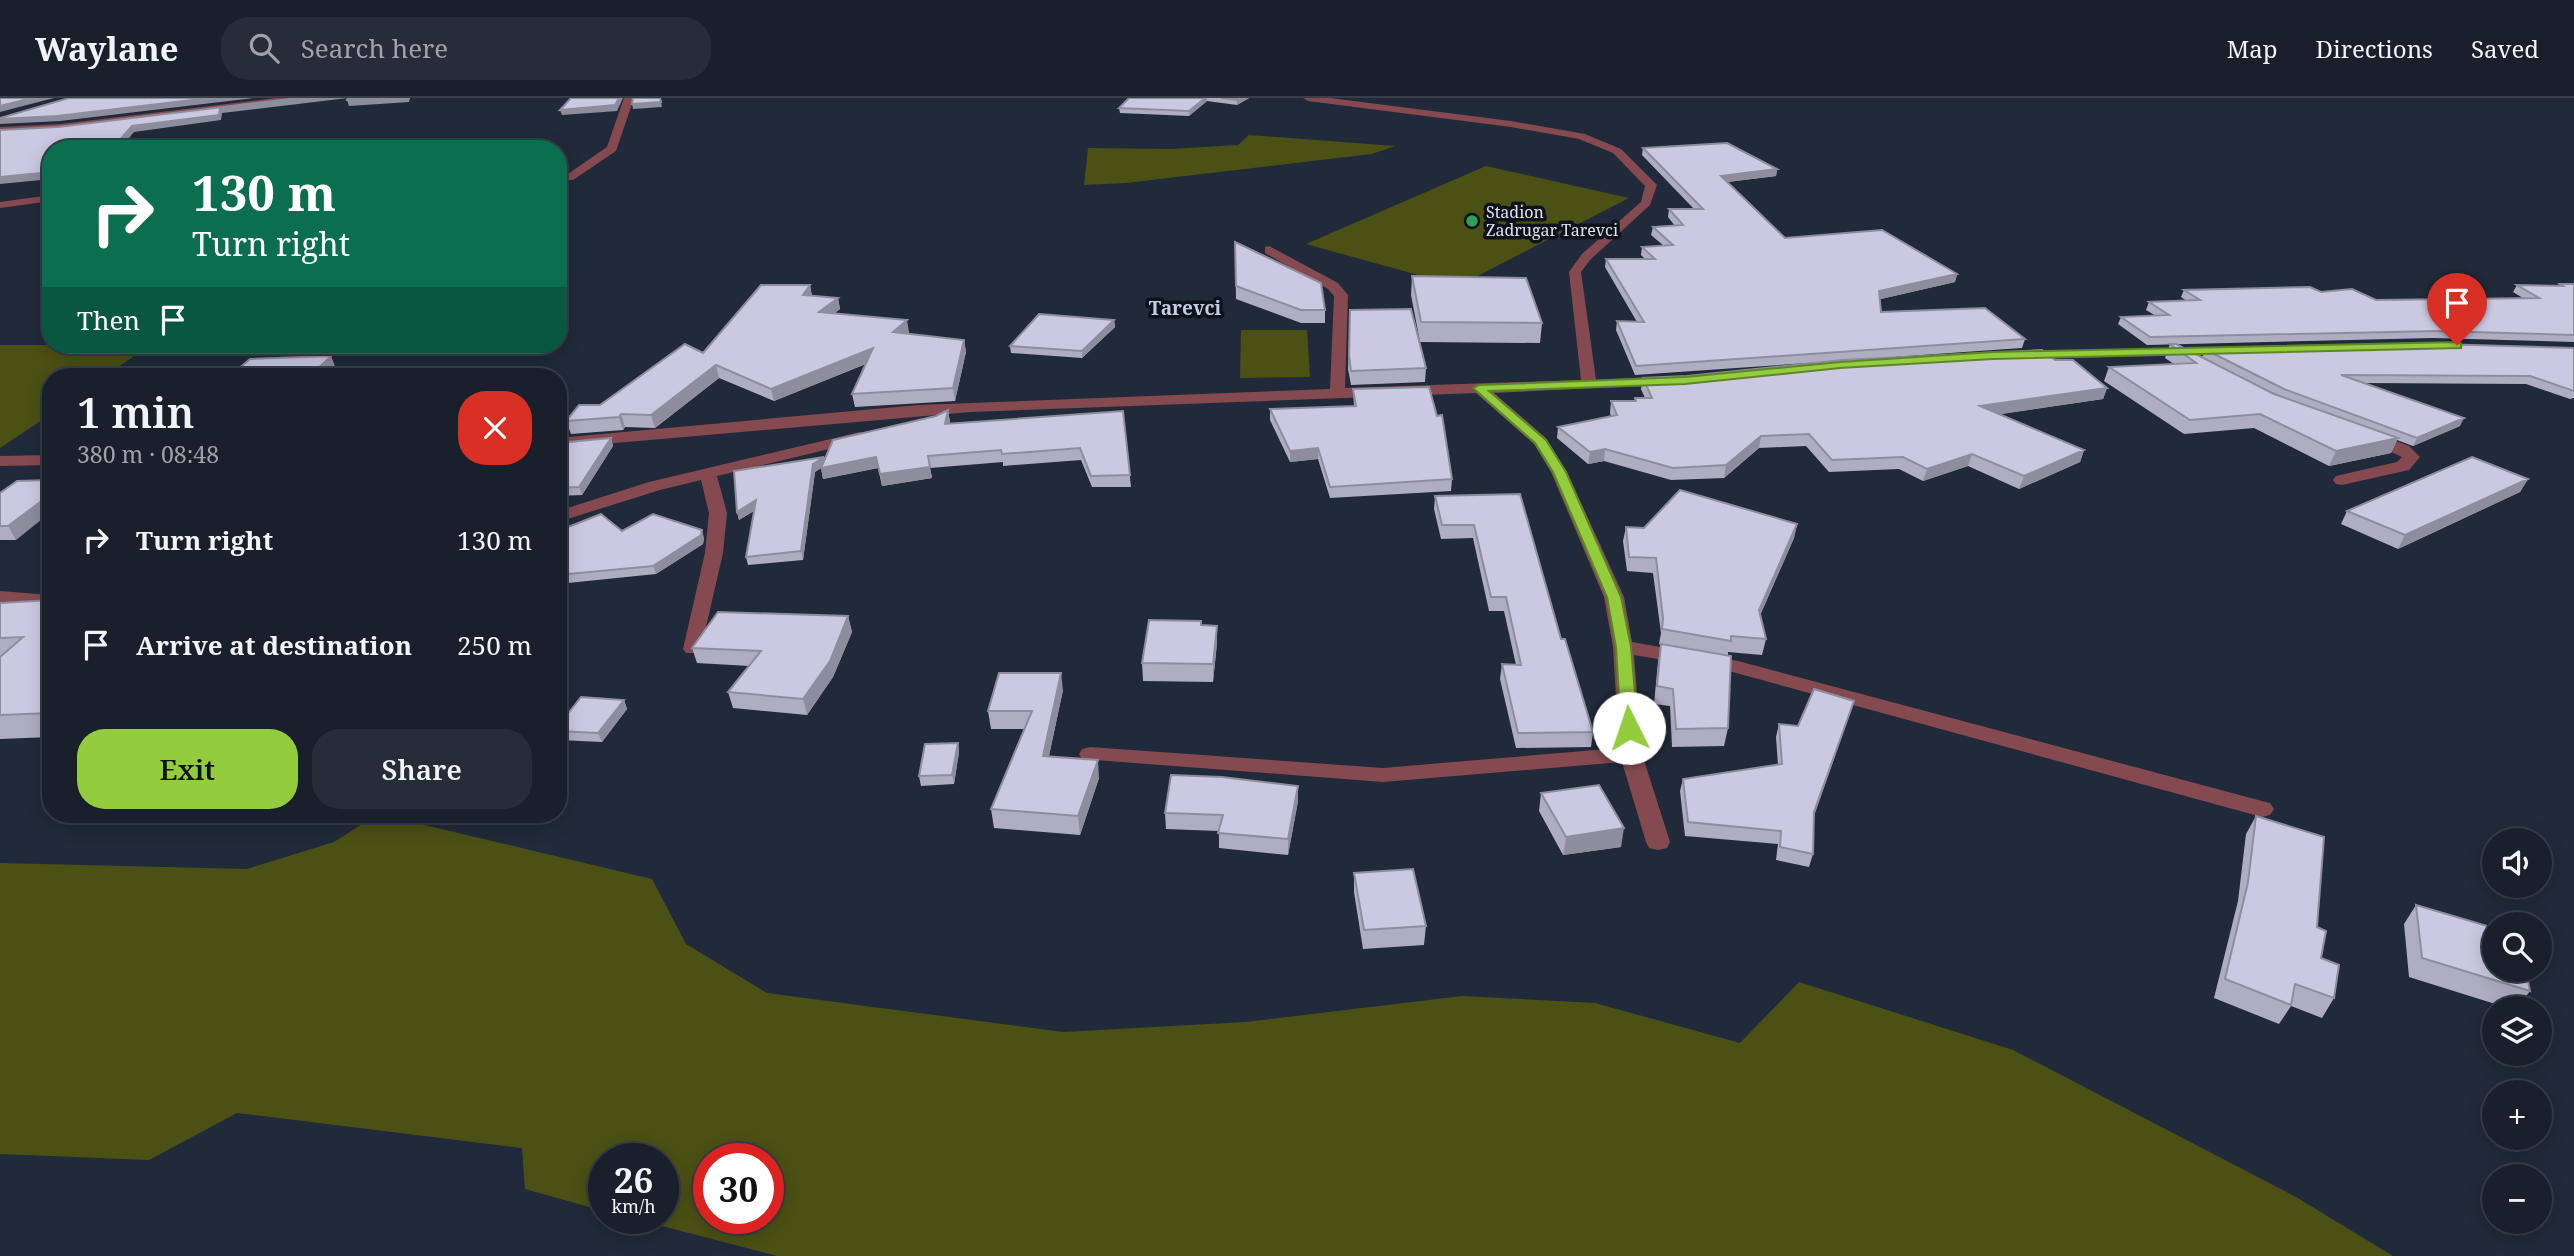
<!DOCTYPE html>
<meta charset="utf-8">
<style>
:root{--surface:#19202c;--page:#262d38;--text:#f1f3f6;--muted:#9fa3a9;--line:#373e48;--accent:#93cc3d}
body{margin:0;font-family:"Noto Serif",serif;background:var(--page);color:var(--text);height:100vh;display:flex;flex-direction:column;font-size:26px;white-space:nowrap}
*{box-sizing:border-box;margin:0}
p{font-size:23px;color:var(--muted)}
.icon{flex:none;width:38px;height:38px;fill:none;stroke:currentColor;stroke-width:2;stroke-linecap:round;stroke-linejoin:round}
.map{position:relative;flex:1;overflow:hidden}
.panel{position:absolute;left:42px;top:270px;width:525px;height:455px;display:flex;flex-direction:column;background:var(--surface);border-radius:28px;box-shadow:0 4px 18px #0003,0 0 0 2px var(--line)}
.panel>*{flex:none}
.guide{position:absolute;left:42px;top:42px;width:525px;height:214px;border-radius:28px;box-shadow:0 4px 18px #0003,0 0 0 2px var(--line);background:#0b6e4f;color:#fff;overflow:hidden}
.controls{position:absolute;left:2482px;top:730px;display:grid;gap:14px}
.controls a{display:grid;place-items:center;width:70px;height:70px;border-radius:50%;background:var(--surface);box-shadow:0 4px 18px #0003,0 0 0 2px var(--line);font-size:35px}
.speed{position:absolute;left:588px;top:1045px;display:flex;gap:14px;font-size:35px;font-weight:700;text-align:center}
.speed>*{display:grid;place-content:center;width:91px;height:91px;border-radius:50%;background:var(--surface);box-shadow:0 4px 18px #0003,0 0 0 2px var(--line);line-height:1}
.speed small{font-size:18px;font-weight:400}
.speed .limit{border:10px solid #d22;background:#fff;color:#111}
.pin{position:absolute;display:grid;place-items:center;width:60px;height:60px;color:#fff;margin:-72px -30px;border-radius:50% 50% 50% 0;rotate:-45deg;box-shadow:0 0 7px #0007}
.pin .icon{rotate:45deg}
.me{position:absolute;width:77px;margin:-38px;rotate:356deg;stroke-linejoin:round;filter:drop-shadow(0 0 5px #0008)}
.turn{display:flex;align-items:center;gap:24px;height:147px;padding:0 35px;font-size:32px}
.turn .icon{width:91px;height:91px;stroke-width:2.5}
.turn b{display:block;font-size:49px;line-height:60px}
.then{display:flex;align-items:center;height:66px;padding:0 35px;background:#0003;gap:14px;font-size:26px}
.round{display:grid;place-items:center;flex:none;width:74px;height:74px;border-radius:28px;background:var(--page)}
.overview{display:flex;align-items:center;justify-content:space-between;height:119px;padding:0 35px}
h1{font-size:42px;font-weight:600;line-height:52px}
.button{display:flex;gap:14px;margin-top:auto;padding:14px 35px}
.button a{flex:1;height:80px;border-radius:28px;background:var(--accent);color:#111;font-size:28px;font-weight:600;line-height:80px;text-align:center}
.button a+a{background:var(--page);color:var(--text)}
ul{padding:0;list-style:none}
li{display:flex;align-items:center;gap:21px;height:105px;padding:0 35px}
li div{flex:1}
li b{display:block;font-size:26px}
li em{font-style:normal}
header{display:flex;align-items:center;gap:42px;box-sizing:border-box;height:98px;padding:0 35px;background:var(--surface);border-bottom:2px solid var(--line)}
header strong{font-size:33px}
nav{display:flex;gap:38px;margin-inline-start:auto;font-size:24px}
.search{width:490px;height:63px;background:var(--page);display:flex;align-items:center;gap:18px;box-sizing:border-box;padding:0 24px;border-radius:28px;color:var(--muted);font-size:26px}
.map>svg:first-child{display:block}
</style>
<header>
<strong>Waylane</strong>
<div class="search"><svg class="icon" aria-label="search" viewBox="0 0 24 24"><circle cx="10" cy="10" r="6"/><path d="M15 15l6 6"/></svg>Search here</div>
<nav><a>Map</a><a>Directions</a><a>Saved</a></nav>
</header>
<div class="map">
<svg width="2574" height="1158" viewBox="0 0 2574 1158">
<rect width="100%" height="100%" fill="#212a3a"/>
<path fill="#4b5114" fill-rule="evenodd" d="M1249 37 1395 48 1372 56 1126 85 1084 87 1088 50 1171 51 1238 47Z
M1486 68 1629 100 1458 188 1306 146Z
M1241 232H1307L1310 279 1240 280Z
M0 247H150L105 278H51V316L0 350Z
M378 716 652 781 686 846 767 895 1063 934 1246 924 1462 898 1595 905 1740 945 1799 884 2013 952 2296 1099 2393 1158H777L631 1120H663V1060H604V1113L525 1091 522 1050 237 1015 149 1062 0 1056V765L247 771 334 744ZM709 1060H768V1120H709Z"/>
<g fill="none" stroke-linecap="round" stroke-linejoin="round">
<path fill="#854a50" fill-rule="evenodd" d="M276 0H304L299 3 60 32 0 35V29L60 26Z
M624 0H634L616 53 573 82H565V78L607 49Z
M1303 0H1330L1511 23 1585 36 1621 51 1657 87 1650 107 1590 162 1581 174 1596 282 1670 278 1678 283 1675 286 1494 295 1546 340 1567 374 1624 499 1632 544 1738 563 2262 703 2270 705 2274 711 2270 717 2262 719 1729 573 1634 557 1642 656 1670 744 1667 750 1658 752 1649 750 1646 744 1622 664 1383 684 1082 661 1079 656 1082 651 1090 649 1383 670 1619 650 1613 549 1604 499 1551 374 1534 346 1476 295 971 314 558 350V340L919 307 1330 291 1334 198 1328 191 1265 155V149L1269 148 1338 185 1348 197 1345 290 1581 282 1569 174 1582 156 1641 104 1645 88 1613 55 1579 41 1511 29 1308 3Z
M51 97V103L0 110V104Z
M2233 249 2238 250 2240 253 2238 256 2020 261 2013 257 2020 253Z
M2370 333 2409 348 2420 359 2409 372 2342 387 2336 386 2333 382 2336 378 2397 364 2402 359 2364 341 2362 338Z
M860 334 868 339 866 342 717 378 727 415 723 455 700 555H686L683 551 705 455 709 415 701 382 660 392 558 424V413L649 384Z
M51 357V367L0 368V358Z
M0 493 51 497V509L0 505Z"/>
</g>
<path fill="#afadc2" d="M1129 0H1249L1237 7 1207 3 1189 18 1120 15 1119 10Z
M1643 50 1777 71 1776 78 1727 84 1785 140 1957 176 1955 184 1880 201 1881 214 2025 241 2022 250 1635 277 1616 232 1617 223 1637 224 1605 169 1606 161H1645L1641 157 1642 149 1664 148 1651 137 1653 129 1675 128 1668 119 1669 111H1694L1642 57Z
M1235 144 1325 212V225H1301L1236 201Z
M1412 178 1542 225 1540 245 1420 244 1411 197Z
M2560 186H2574V244L2433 240 2147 247 2118 226 2121 219 2156 218 2146 212 2149 204 2187 203 2181 199 2184 192 2321 194 2376 202 2523 200 2513 194 2517 187 2558 188Z
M810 187 812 198 838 200 840 211 835 215 909 234 907 236 964 242 966 254 955 303 855 309 852 296 866 266 774 303 719 280 655 330 625 329 623 332 571 336 566 323 703 255Z
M1350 212 1426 270 1425 284 1351 287 1348 271Z
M1114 222 1115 229 1082 260 1011 255 1010 248Z
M2170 246 2202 259 2206 252 2574 250V300L2570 301 2526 286 2364 285 2460 328 2413 348 2397 342 2391 355 2329 368 2254 330 2184 336 2104 283 2109 269 2174 266 2165 260Z
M2055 262 2107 290 2103 301 1999 316 2084 352 2080 364 2019 391 1968 368 1923 383 1899 371 1829 374 1806 348 1759 350 1724 380 1671 382 1604 363 1588 366 1557 340 1558 329 1611 318 1610 315 1611 303H1635V300H1645L1641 291 1643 280Z
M1353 291 1452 381 1451 393 1330 400 1318 361 1290 364 1270 322V311L1354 308Z
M948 312 950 326 1123 313 1131 389H1092L1081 362 1003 368V364L930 370 932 380 882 388 878 370 823 381 821 370 815 374 803 462 748 467 746 459 754 413 739 422 737 414 824 359V362L936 318Z
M611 340 613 348 582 397 558 398V345Z
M2528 381 2520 394 2398 451 2341 426 2347 413Z
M0 395 16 442H0Z
M1520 396 1561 541 1593 634 1591 649 1516 650 1500 581 1502 566 1516 567 1504 513H1489L1473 440 1441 441 1434 411 1435 398Z
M1797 426 1794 440 1760 517 1766 541 1762 557 1728 554V630L1724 648 1672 649 1670 608 1654 606 1658 564 1661 547 1659 546 1661 535 1653 475 1627 473 1623 443 1626 429 1644 430Z
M558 433H622L704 440 703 446 656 476 558 486Z
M51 502V639L0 641V505Z
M848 518 852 534 833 579 807 617 733 610 728 594 749 568 697 565 692 550Z
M1201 527 1217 528V545L1213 584 1143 583 1142 565Z
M1063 592 1049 658 1099 680 1080 737 994 730 991 711 1025 631H991L988 613Z
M624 602 627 611 602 644 559 642 558 628Z
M1854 603 1814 717 1813 756 1809 769 1776 762 1778 746 1685 738 1680 693 1683 681 1778 667 1776 639 1779 626 1798 628Z
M958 645 959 654 954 686 921 688 919 678Z
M1298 688V703L1288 757 1219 750V733L1166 731 1165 715Z
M1541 695 1621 749 1563 757 1539 713Z
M2256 718 2317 829 2321 860 2334 900 2322 920 2291 908 2279 926 2214 900 2238 803 2246 736Z
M1354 775 1426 828 1424 847 1363 851 1354 794Z
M2416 807 2530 893 2517 910H2508L2409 879 2404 826Z"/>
<path fill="#8e8d9e" d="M32 0H54L0 14V8Z
M209 0H254L60 23 0 26V21Z
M304 0H348L222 15 221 22 134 34 120 51H112L132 28 220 10Z
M388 0H410L409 4 349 8 347 2Z
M619 0H623L617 13 562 17 560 12Z
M660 0 662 9 633 11 632 6Z
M1205 0H1207V3L1189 18V13Z
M1240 0H1249L1237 7V2Z
M1777 71 1776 78 1720 85 1721 78Z
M51 74V81L0 86V79Z
M1957 176 1955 184 1877 202 1879 193Z
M810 187 812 199 803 197Z
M838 200 840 211 821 226 819 214Z
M907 222 909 234 895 246 893 234Z
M1114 222 1115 229 1082 260V253Z
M964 242 966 254 955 303 953 290Z
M873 250 875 262 774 303 771 291Z
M331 258 338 276 335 278H310Z
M716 267 719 280 655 330 651 317Z
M2107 290 2103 301 1976 320 1980 308Z
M948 312 950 323 947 337 945 326Z
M621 316 625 329 623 332 619 319Z
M2464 320 2460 328 2413 348 2417 340Z
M1761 338 1759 350 1724 380 1726 367Z
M611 340 613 348 582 397 579 389Z
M2398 340 2391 355 2329 368 2336 353Z
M1318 350V361L1290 364V353Z
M1605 351 1604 363 1588 366 1590 354Z
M2084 352 2080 364 2019 391 2024 378Z
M1972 356 1968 368 1923 383 1927 371Z
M824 359 825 367 876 359 878 370 823 381 821 370 815 374 803 462 801 453 813 366Z
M930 369 932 380 882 388 880 376Z
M2528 381 2520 394 2398 451 2405 437Z
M51 396V414L16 442 8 428Z
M756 402 758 410 739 422 737 414Z
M1797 426 1794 440 1756 527 1759 512Z
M702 432 704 440 703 446 656 476 653 468Z
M848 518 852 534 833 579 807 617 803 601Z
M1217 528V545L1213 584V566Z
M1061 575 1063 592 1045 676 1043 658Z
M624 602 627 611 602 644 598 635Z
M1854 603 1850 615 1811 727 1814 714Z
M958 645 959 654 954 686 952 677Z
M1098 662 1099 680 1080 737 1078 718Z
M1298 688V703L1288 757V741Z
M1624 730 1621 749 1563 757 1566 739Z"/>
<path fill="#cbc9e1" stroke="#8e8d9e" stroke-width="2" d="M0 0H32L0 8Z
M69 0H209L57 18 0 21V20Z
M298 0H304L220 10 219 17 132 28 112 51H51V74L0 79V32L58 29Z
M348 0H388L347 2Z
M571 0H619L615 7 560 12Z
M633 0H660L661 4 632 6Z
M1129 0H1205L1189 13 1119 10Z
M1221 0H1240L1237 2Z
M1727 45 1777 71 1721 78 1785 140 1882 132 1957 176 1879 193 1881 214 1985 210 2025 241 1636 268 1617 223 1644 224 1606 161H1655L1642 149 1673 147 1653 129 1683 127 1669 111H1703L1643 50Z
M1235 144 1321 185 1325 212H1301L1236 188Z
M1412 178 1526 180 1542 225 1421 224Z
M2560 186H2574V237L2437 233 2150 239 2121 219 2169 217 2149 204 2200 202 2184 192 2310 189 2321 194 2352 191 2376 202 2539 200 2517 187 2563 188Z
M761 187H810L803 197 838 200 819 214 907 222 893 234 964 242 953 290 852 296 873 250 771 291 716 267 651 317 621 316 619 319 566 323 579 307H600L685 246 703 255Z
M1411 211 1426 270 1351 273 1349 257 1350 212Z
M1039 216 1114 222 1082 253 1010 248Z
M2170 246H2176L2274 296 2398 340 2336 353 2260 316 2190 322 2109 269 2196 265Z
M2437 246 2574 250V293L2530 278 2341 277 2464 320 2417 340 2284 291 2206 252Z
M2042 252 2055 262H2073L2107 290 1980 308 2084 352 2024 378 1972 356 1927 371 1903 359 1832 362 1809 336 1761 338 1726 367 1673 370 1605 351 1590 354 1558 329 1617 317 1611 303H1636L1635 300H1652L1643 280 1687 278 1843 262Z
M331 258 310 278H230L250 261Z
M1429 289 1437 318 1442 317 1452 381 1330 389 1318 350 1290 353 1270 311 1356 308 1353 291Z
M948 312 945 326 1123 313 1130 377 1091 378 1080 350 1002 356 1001 352 928 358 930 369 880 376 876 359 821 370 833 342 936 318Z
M611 340 579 389 558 390V345Z
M824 359 813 366 801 453 746 459 756 402 737 414 734 373Z
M2472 359 2528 381 2405 437 2347 413Z
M51 382V396L8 428H0V395L17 383Z
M1680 392 1797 426 1759 512 1766 541 1731 538V543L1662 531 1663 520 1656 460 1629 459 1626 429 1644 430Z
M1520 396 1561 541H1565L1593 634 1518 635 1502 566 1521 567 1506 499H1491L1474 427H1442L1435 398Z
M601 416 622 433 653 416 702 432 701 437 653 468 558 477V433Z
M51 502V615L0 617V559L23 539 0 540V505Z
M718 514 848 518 830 563 803 601 728 594 761 553 692 550Z
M1149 522 1201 523V527L1217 528 1213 566 1142 565Z
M1661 546 1731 558 1728 630 1676 631 1673 591 1657 588Z
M999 575H1061L1043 658 1098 662 1078 718 991 711 1032 613H988Z
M1814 591 1854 603 1814 714 1813 756 1780 749 1781 733 1688 724 1683 681 1782 666 1779 626 1798 628Z
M581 599 624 602 598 635 558 633V628Z
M958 645 952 677 919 678 925 646Z
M1171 677 1222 679 1298 688 1288 741 1218 735 1223 717 1165 715Z
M1599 687 1624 730 1566 739 1541 695Z
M2256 718 2324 739 2317 829 2326 833 2321 860 2339 867 2334 900 2295 886 2291 907 2225 881 2248 784Z
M1413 771 1426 828 1364 832 1354 775Z
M2416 807 2494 830V872H2526L2530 893 2422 860Z"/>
<path fill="#93cc3d" stroke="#608528" stroke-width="2" d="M2457 244 2461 245V250L1993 261 1840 270 1685 286 1489 293 1546 342 1566 374 1621 499 1631 549 1638 630 1629 635 1621 630 1616 549 1607 499 1553 374 1535 345 1473 290 1479 287 1685 279 1840 264 1993 254Z"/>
<circle fill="#2e9e5b" stroke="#0f121a" stroke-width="2.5" cx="1472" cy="123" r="7"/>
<g text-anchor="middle" stroke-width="7" stroke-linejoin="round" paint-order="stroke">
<g font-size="16" fill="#dee4ef" stroke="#0f121a" text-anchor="start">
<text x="1486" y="120">Stadion<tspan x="1486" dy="18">Zadrugar Tarevci</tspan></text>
</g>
<g font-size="19" font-weight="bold" fill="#c3cee4" stroke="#0f121a">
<text x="1185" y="217">Tarevci</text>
</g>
</g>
</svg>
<div class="controls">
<a><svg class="icon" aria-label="sound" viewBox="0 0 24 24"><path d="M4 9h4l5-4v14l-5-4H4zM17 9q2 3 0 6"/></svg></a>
<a><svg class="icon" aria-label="search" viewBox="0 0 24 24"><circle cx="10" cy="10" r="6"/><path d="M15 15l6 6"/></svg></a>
<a><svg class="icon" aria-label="layers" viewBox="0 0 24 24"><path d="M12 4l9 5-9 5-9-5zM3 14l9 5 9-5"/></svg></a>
<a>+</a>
<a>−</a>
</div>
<div class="speed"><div>26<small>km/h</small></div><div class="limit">30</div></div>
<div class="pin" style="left:2457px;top:247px;background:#d93025"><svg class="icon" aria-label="arrive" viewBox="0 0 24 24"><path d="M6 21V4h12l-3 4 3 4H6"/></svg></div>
<svg class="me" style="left:1629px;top:630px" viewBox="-20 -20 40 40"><circle r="19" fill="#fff"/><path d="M0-13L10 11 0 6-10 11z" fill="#93cc3d"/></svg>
<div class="guide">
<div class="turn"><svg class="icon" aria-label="right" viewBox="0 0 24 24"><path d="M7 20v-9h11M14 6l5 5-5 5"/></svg><div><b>130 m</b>Turn right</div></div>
<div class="then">Then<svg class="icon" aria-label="arrive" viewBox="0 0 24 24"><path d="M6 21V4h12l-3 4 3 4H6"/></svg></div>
</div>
<section class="panel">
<div class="overview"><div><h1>1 min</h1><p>380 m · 08:48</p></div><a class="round" style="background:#d93025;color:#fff"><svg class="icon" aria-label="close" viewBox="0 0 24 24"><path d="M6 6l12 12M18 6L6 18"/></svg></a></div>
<ul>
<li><svg class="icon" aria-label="right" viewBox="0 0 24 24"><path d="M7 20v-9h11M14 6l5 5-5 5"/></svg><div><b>Turn right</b></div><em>130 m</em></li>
<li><svg class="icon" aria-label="arrive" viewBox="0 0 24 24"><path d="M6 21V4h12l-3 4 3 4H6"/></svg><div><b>Arrive at destination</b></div><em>250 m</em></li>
</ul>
<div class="button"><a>Exit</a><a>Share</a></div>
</section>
</div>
